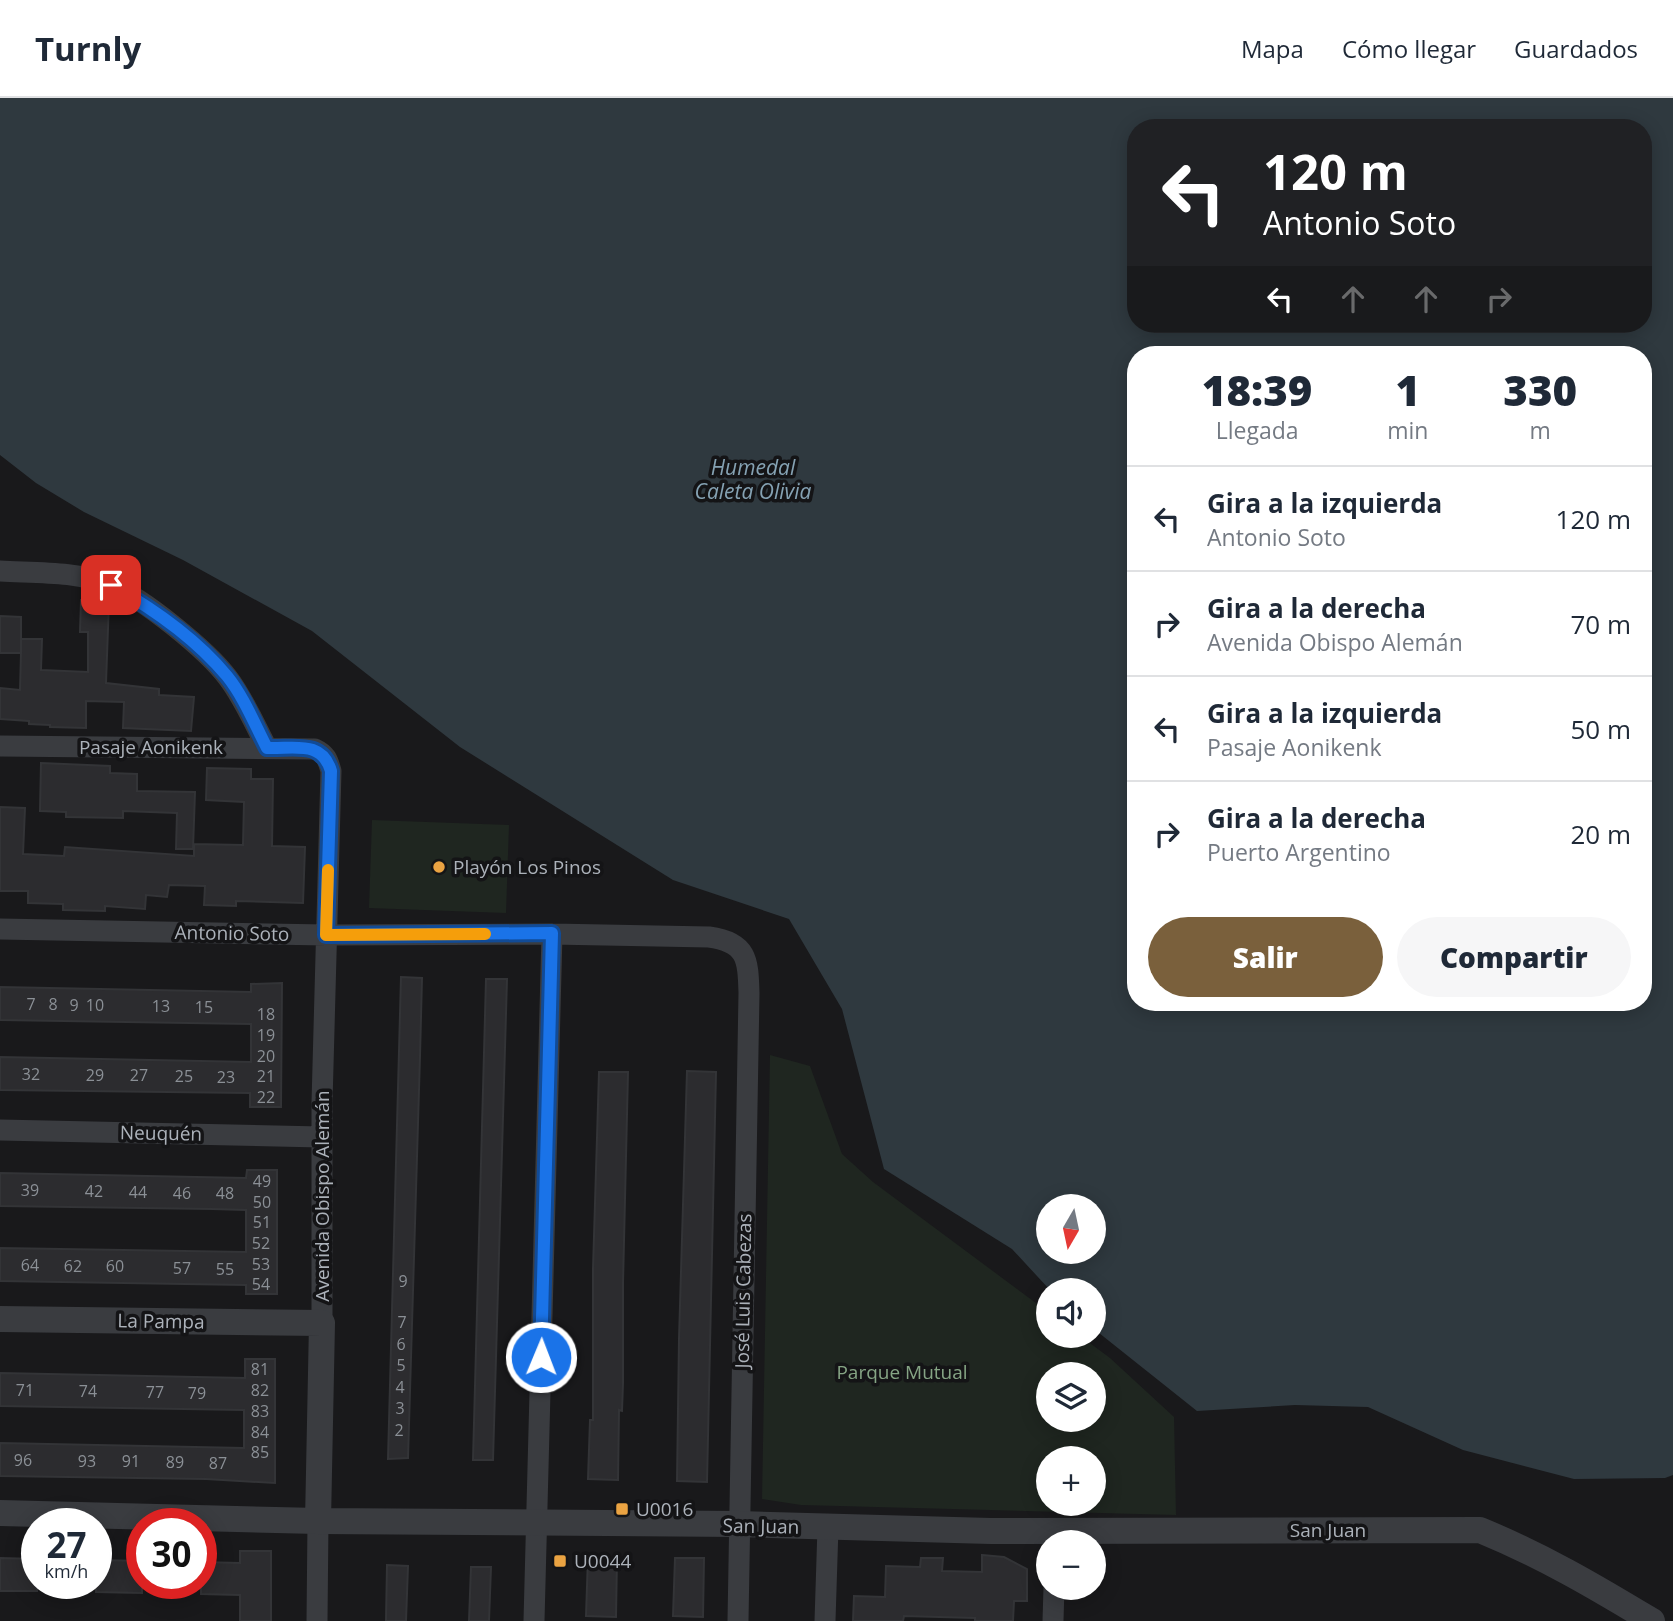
<!DOCTYPE html>
<html lang="es">
<meta charset="utf-8">
<style>
:root{--surface:#fff;--page:#f6f6f7;--text:#1f2937;--muted:#747a83;--line:#e0e1e3;--accent:#7a603c}
body{margin:0;font-family:"Open Sans",sans-serif;background:var(--page);color:var(--text);height:100vh;display:flex;flex-direction:column;font-size:26px;white-space:nowrap}
*{box-sizing:border-box;margin:0}
p{font-size:23px;color:var(--muted)}
.icon{flex:none;width:38px;height:38px;fill:none;stroke:currentColor;stroke-width:2;stroke-linecap:round;stroke-linejoin:round}
.map{position:relative;flex:1;overflow:hidden}
.side{position:absolute;left:1127px;top:248px;width:525px;height:665px;display:flex;flex-direction:column;background:var(--surface);border-radius:28px;box-shadow:0 4px 18px #0003}
.side>*{flex:none}
.top-card{position:absolute;left:1127px;top:21px;width:525px;height:214px;border-radius:28px;box-shadow:0 4px 18px #0003;background:#202124;color:#fff;overflow:hidden}
.needle{width:46px;rotate:189deg}
.fabs{position:absolute;left:1036px;top:1096px;display:grid;gap:14px}
.fabs a{display:grid;place-items:center;width:70px;height:70px;border-radius:50%;background:var(--surface);box-shadow:0 4px 18px #0003;font-size:35px}
.speed{position:absolute;left:21px;top:1410px;display:flex;gap:14px;font-size:35px;font-weight:700;text-align:center}
.speed>*{display:grid;place-content:center;width:91px;height:91px;border-radius:50%;background:var(--surface);box-shadow:0 4px 18px #0003;line-height:1}
.speed small{font-size:18px;font-weight:400}
.speed .limit{border:10px solid #d22;background:#fff;color:#111}
.pin{position:absolute;display:grid;place-items:center;width:60px;height:60px;color:#fff;margin:-30px;border-radius:14px;box-shadow:0 4px 10px #0006}
.me{position:absolute;width:77px;margin:-38px;rotate:1deg;stroke-linejoin:round;filter:drop-shadow(0 0 5px #0008)}
.turn{display:flex;align-items:center;gap:24px;height:147px;padding:0 21px;font-size:32px}
.turn .icon{width:91px;height:91px;stroke-width:2.5}
.turn b{display:block;font-size:49px;line-height:60px}
.lanes{display:flex;align-items:center;height:66px;padding:0 21px;background:#0003;justify-content:center;gap:35px;direction:ltr}
.lanes .off{opacity:.35}
.eta{display:flex;justify-content:space-evenly;align-items:center;height:119px;text-align:center}
.eta b{font-size:42px;font-weight:800;line-height:49px}
.cta{display:flex;gap:14px;margin-top:auto;padding:14px 21px}
.cta a{flex:1;height:80px;border-radius:42px;background:var(--accent);color:#fff;font-size:28px;font-weight:800;line-height:80px;text-align:center}
.cta a+a{background:var(--page);color:var(--text)}
ul{padding:0;list-style:none}
li{display:flex;align-items:center;gap:21px;height:105px;padding:0 21px;border-top:2px solid var(--line)}
li div{flex:1}
li b{display:block;font-size:26px}
li em{font-style:normal}
header{display:flex;align-items:center;gap:42px;box-sizing:border-box;height:98px;padding:0 35px;background:var(--surface);border-bottom:2px solid var(--line)}
header strong{font-size:33px}
nav{display:flex;gap:38px;margin-inline-start:auto;font-size:24px}
.map>svg:first-child{display:block}
</style>
<header>
<strong>Turnly</strong>
<nav><a>Mapa</a><a>Cómo llegar</a><a>Guardados</a></nav>
</header>
<div class="map">
<svg width="1673" height="1523" viewBox="0 0 1673 1523">
<rect width="100%" height="100%" fill="#19191b"/>
<path fill="#1f2620" fill-rule="evenodd" d="M372 722 509 727 506 815 369 810Z
M770 957 810 968 842 1056 873 1084 1048 1214V1237H1079L1110 1260 1174 1319 1176 1417 801 1407 762 1401ZM1048 1276H1094V1321H1048ZM1048 1360H1094V1405H1048Z"/>
<path fill="#2f393f" fill-rule="evenodd" d="M0 0H1673V1377L1665 1380 1574 1381 1463 1352 1368 1309 1295 1307 1197 1313 1094 1231V1192H1050L1012 1151 884 1071 842 911 789 821 673 782 460 649 312 533 183 462 84 414 36 385 0 357ZM1136 30H1643V226H1136ZM1136 257H1643V905H1136ZM1048 1108H1094V1153H1048Z"/>
<path fill="#2c2c2f" stroke="#333437" stroke-width="2" d="M81 502 109 503 106 585 159 591V597L194 599 191 633 123 630 124 604 86 603V630L50 629V627L29 626V623L0 621V590L20 592 21 555H0V518L21 519V554V541H42L41 572 88 574V534H80Z
M41 665 110 668V675L137 676V693L195 694 193 751H176L177 715 123 713V720L66 719V714L40 713Z
M207 670 251 671V681H273L272 748 305 749 303 805 236 803V808L204 807 205 788 169 787 167 799 146 797 145 811 105 808V813L63 812V806L28 805V793H0V709L25 710 23 756 64 758 65 749 194 758V746L243 747 244 704 206 702Z
M401 879 422 880 420 958 408 1360 388 1361Z
M486 881H507L493 1362H473Z
M282 885 281 1009H250V995L0 992V959L251 964V926L0 922V889L251 894V886Z
M687 973 716 974 707 1384 677 1383 679 1241Z
M599 974H628L623 1185V1285L622 1313 619 1312 618 1382 588 1381 590 1322H593V1171Z
M247 1072H277V1196H246V1187L0 1183V1150L246 1154V1112L212 1111 0 1108V1075L246 1080Z
M245 1261H275V1385L206 1381 0 1378V1345L244 1350V1312L0 1308V1275L245 1280Z
M240 1453H271V1523H240V1497L201 1496V1464L240 1465Z
M982 1457 1004 1459 1027 1471V1503H1014L1013 1523H975V1520L904 1518 903 1523H853L854 1498 885 1499 886 1468 920 1469 921 1460H943L942 1473 982 1474Z
M588 1459 617 1460 616 1519 586 1518Z
M0 1460 37 1461V1493H0Z
M675 1460H704L703 1519 673 1518Z
M96 1462 142 1463V1495L96 1494Z
M387 1467 408 1468 406 1523H386Z
M471 1469H491L489 1523H469Z"/>
<g fill="none" stroke-linecap="round" stroke-linejoin="round">
<path stroke="#3a3c40" stroke-width="21" d="M0 473C37 475 77 473 111 487 143 500 207 552 228 580 244 601 255 627 267 650
M0 648 315 651C326 656 328 662 331 673L322 1005V1225
M0 831 326 837 552 836 709 839C748 844 748 863 749 895L738 1523
M0 1032 321 1039
M317 1523 318 1423
M534 1523 552 836
M825 1523 828 1429
M1053 1523 1054 1489"/>
<path stroke="#3a3c40" stroke-width="26" d="M0 1221 322 1225 318 1423
M0 1415 318 1423 739 1426 991 1433 1480 1432C1543 1458 1594 1488 1652 1523"/>
</g>
<g fill="none" stroke-linecap="round" stroke-linejoin="round">
<g stroke="#114b97" stroke-width="18">
<path id="route" d="M111 487C152 510 197 542 227 578 244 599 255 627 267 650 295 651 322 642 331 673L326 837 552 835 541 1259"/>
</g>
<use href="#route" stroke="#1a73e8" stroke-width="12"/>
<path stroke="#f59e0b" stroke-width="12" d="M328 772 326 837 485 836"/>
</g>
<g fill="#eaa342" stroke="#141416" stroke-width="2.5">
<circle cx="439" cy="769" r="7"/>
<rect x="615" y="1404" width="14" height="14" rx="3.5"/>
<rect x="553" y="1456" width="14" height="14" rx="3.5"/>
</g>
<g text-anchor="middle" stroke-width="7" stroke-linejoin="round" paint-order="stroke">
<g font-size="16" fill="#8b9096">
<text x="31" y="912">7</text>
<text x="53" y="912">8</text>
<text x="74" y="913">9</text>
<text x="95" y="913">10</text>
<text x="161" y="914">13</text>
<text x="204" y="915">15</text>
<text x="266" y="922">18</text>
<text x="266" y="943">19</text>
<text x="266" y="964">20</text>
<text x="31" y="982">32</text>
<text x="95" y="983">29</text>
<text x="139" y="983">27</text>
<text x="184" y="984">25</text>
<text x="266" y="984">21</text>
<text x="226" y="985">23</text>
<text x="266" y="1005">22</text>
<text x="262" y="1089">49</text>
<text x="30" y="1098">39</text>
<text x="94" y="1099">42</text>
<text x="138" y="1100">44</text>
<text x="182" y="1101">46</text>
<text x="225" y="1101">48</text>
<text x="262" y="1110">50</text>
<text x="262" y="1130">51</text>
<text x="261" y="1151">52</text>
<text x="261" y="1172">53</text>
<text x="30" y="1173">64</text>
<text x="73" y="1174">62</text>
<text x="115" y="1174">60</text>
<text x="182" y="1176">57</text>
<text x="225" y="1177">55</text>
<text x="403" y="1189">9</text>
<text x="261" y="1192">54</text>
<text x="402" y="1230">7</text>
<text x="401" y="1252">6</text>
<text x="401" y="1273">5</text>
<text x="260" y="1277">81</text>
<text x="400" y="1295">4</text>
<text x="25" y="1298">71</text>
<text x="260" y="1298">82</text>
<text x="88" y="1299">74</text>
<text x="155" y="1300">77</text>
<text x="197" y="1301">79</text>
<text x="400" y="1316">3</text>
<text x="260" y="1319">83</text>
<text x="399" y="1338">2</text>
<text x="260" y="1340">84</text>
<text x="260" y="1360">85</text>
<text x="23" y="1368">96</text>
<text x="87" y="1369">93</text>
<text x="131" y="1369">91</text>
<text x="175" y="1370">89</text>
<text x="218" y="1371">87</text>
</g>
<g font-size="19" fill="#acb2ba" stroke="#141416">
<text x="151" y="656">Pasaje Aonikenk</text>
<text transform="translate(232 835) rotate(1)" y="7">Antonio Soto</text>
<text transform="translate(161 1035) rotate(1)" y="7">Neuquén</text>
<text transform="translate(322 1098) rotate(-90)" y="7">Avenida Obispo Alemán</text>
<text transform="translate(743 1193) rotate(-89)" y="7">José Luis Cabezas</text>
<text transform="translate(161 1223) rotate(1)" y="7">La Pampa</text>
<text transform="translate(761 1428) rotate(1)" y="7">San Juan</text>
<text x="1328" y="1439">San Juan</text>
</g>
<g font-size="19" fill="#acb2ba" stroke="#141416" text-anchor="start">
<text x="453" y="776">Playón Los Pinos</text>
<text x="636" y="1418">U0016</text>
<text x="574" y="1470">U0044</text>
</g>
<g font-size="19" fill="#85a484" stroke="#141416">
<text x="902" y="1281">Parque Mutual</text>
</g>
<g font-size="21" font-style="italic" fill="#85a2b3" stroke="#141416">
<text x="753" y="377">Humedal<tspan x="753" dy="24">Caleta Olivia</tspan></text>
</g>
</g>
</svg>
<div class="fabs">
<a><svg class="needle" viewBox="-14 -14 28 28"><path d="M0-13l5 13h-10z" fill="#e53935"/><path d="M0 13l5-13h-10z" fill="#747a83"/></svg></a>
<a><svg class="icon" aria-label="sound" viewBox="0 0 24 24"><path d="M4 9h4l5-4v14l-5-4H4zM17 9q2 3 0 6"/></svg></a>
<a><svg class="icon" aria-label="layers" viewBox="0 0 24 24"><path d="M12 4l9 5-9 5-9-5zM3 14l9 5 9-5"/></svg></a>
<a>+</a>
<a>−</a>
</div>
<div class="speed"><div>27<small>km/h</small></div><div class="limit">30</div></div>
<div class="pin" style="left:111px;top:487px;background:#d93025"><svg class="icon" aria-label="arrive" viewBox="0 0 24 24"><path d="M6 21V4h12l-3 4 3 4H6"/></svg></div>
<svg class="me" style="left:541px;top:1259px" viewBox="-20 -20 40 40"><circle r="17" fill="#1a73e8" stroke="#fff" stroke-width="3"/><path d="M0-11L8 9 0 5-8 9z" fill="#fff"/></svg>
<div class="top-card">
<div class="turn"><svg class="icon" aria-label="left" viewBox="0 0 24 24"><path d="M17 20v-9H6M10 6l-5 5 5 5"/></svg><div><b>120 m</b>Antonio Soto</div></div>
<div class="lanes"><svg class="icon" aria-label="left" viewBox="0 0 24 24"><path d="M17 20v-9H6M10 6l-5 5 5 5"/></svg><svg class="icon off" aria-label="ahead" viewBox="0 0 24 24"><path d="M12 20V5M6 11l6-6 6 6"/></svg><svg class="icon off" aria-label="ahead" viewBox="0 0 24 24"><path d="M12 20V5M6 11l6-6 6 6"/></svg><svg class="icon off" aria-label="right" viewBox="0 0 24 24"><path d="M7 20v-9h11M14 6l5 5-5 5"/></svg></div>
</div>
<section class="side">
<div class="eta">
<div><b>18:39</b><p>Llegada</p></div>
<div><b>1</b><p>min</p></div>
<div><b>330</b><p>m</p></div>
</div>
<ul>
<li><svg class="icon" aria-label="left" viewBox="0 0 24 24"><path d="M17 20v-9H6M10 6l-5 5 5 5"/></svg><div><b>Gira a la izquierda</b><p>Antonio Soto</p></div><em>120 m</em></li>
<li><svg class="icon" aria-label="right" viewBox="0 0 24 24"><path d="M7 20v-9h11M14 6l5 5-5 5"/></svg><div><b>Gira a la derecha</b><p>Avenida Obispo Alemán</p></div><em>70 m</em></li>
<li><svg class="icon" aria-label="left" viewBox="0 0 24 24"><path d="M17 20v-9H6M10 6l-5 5 5 5"/></svg><div><b>Gira a la izquierda</b><p>Pasaje Aonikenk</p></div><em>50 m</em></li>
<li><svg class="icon" aria-label="right" viewBox="0 0 24 24"><path d="M7 20v-9h11M14 6l5 5-5 5"/></svg><div><b>Gira a la derecha</b><p>Puerto Argentino</p></div><em>20 m</em></li>
</ul>
<div class="cta"><a>Salir</a><a>Compartir</a></div>
</section>
</div>
